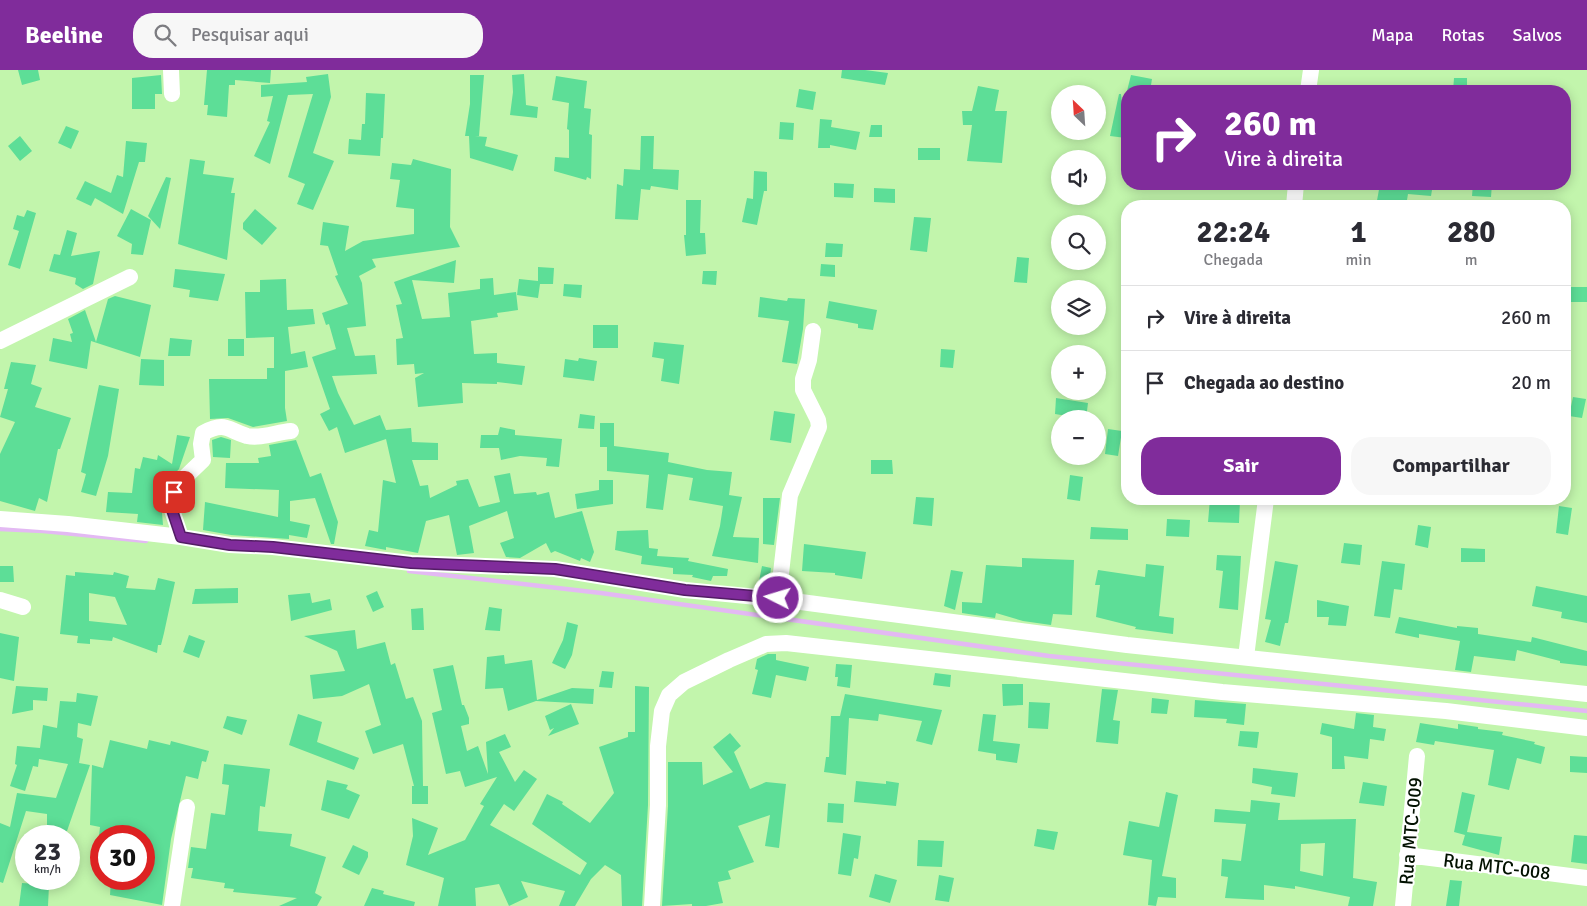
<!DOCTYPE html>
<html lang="pt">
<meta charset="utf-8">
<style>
:root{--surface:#fff;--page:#f7f7f7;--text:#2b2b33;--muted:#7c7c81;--line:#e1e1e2;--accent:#802c9b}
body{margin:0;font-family:Signika,sans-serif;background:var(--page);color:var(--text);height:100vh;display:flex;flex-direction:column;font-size:19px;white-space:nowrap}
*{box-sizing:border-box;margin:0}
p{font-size:16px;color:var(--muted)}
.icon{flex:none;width:28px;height:28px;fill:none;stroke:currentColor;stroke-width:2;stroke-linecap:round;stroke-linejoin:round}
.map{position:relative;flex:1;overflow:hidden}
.panel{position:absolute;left:1121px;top:130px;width:450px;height:305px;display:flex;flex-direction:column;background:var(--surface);border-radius:20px;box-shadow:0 2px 12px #0003}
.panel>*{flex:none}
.guide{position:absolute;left:1121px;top:15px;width:450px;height:105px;border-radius:20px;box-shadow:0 2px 12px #0003;background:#802c9b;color:#fff;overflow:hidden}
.needle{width:32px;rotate:335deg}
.fabs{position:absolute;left:1051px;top:15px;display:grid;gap:10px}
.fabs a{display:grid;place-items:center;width:55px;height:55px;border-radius:50%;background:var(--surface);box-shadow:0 2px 12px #0003;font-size:25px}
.speed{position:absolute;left:15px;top:755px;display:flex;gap:10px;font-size:25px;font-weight:700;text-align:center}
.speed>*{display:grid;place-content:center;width:65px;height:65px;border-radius:50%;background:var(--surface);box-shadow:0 2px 12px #0003;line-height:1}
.speed small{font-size:12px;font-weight:400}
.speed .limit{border:8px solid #d22;background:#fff;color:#111}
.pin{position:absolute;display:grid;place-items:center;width:42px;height:42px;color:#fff;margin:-21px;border-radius:10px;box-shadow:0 2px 8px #0006}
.me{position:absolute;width:55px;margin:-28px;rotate:275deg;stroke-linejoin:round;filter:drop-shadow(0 0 4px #0008)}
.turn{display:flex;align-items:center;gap:18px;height:105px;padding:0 20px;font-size:22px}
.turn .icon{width:65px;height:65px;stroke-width:2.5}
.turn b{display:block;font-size:35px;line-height:42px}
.eta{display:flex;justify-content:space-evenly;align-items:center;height:85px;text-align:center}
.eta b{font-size:30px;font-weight:700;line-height:35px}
.action{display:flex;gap:10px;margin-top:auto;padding:10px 20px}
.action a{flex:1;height:58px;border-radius:20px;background:var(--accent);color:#fff;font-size:20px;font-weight:700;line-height:58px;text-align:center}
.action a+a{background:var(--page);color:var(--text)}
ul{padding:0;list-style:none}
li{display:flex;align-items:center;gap:15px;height:65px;padding:0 20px;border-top:1px solid var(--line)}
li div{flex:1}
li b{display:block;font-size:19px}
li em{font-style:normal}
header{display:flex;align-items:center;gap:30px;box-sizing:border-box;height:70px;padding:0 25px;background:var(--accent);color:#fff}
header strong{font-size:24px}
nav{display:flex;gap:28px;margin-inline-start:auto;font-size:18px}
.search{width:350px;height:45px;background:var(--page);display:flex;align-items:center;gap:12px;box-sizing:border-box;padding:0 18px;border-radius:20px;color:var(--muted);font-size:19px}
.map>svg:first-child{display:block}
</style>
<header>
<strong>Beeline</strong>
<div class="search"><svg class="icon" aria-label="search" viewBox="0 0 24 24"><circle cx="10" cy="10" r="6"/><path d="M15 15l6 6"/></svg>Pesquisar aqui</div>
<nav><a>Mapa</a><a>Rotas</a><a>Salvos</a></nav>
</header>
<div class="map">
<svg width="1587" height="836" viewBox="0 0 1587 836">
<rect width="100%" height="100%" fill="#c2f5ac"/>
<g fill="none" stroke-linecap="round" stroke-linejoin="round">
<path stroke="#e3b9f3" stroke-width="4.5" d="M0 459 43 461 146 471
M409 501 601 523 1049 586 1587 641"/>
</g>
<path fill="#5dde97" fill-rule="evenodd" d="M18 0H38L40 10 22 15Z
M207 0H271L270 13 235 10V15H229L227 47 207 45 208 35H204Z
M842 0H865L888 3 885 15 841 8Z
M328 4 331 27 313 83 334 91 313 140 297 134 305 114 288 107 313 24 288 25 270 94 254 86 270 52 267 51 273 26 261 27V15L307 12 306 7Z
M524 4 526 35 538 37 537 48 510 45 513 22 512 5Z
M161 5 162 24H155V39H132V8Z
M470 5H484L479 66H475L487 67 485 76 518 85 513 101 470 88 469 66H465L470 34Z
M1131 5 1152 9 1150 21H1127Z
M556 6 587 11 584 38 591 39 589 64 592 65 591 109 587 107 586 110 554 101 555 87 569 88V60L567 59 569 33 552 30Z
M1454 8H1467V21H1453Z
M978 16 999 20 995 41H1007L1002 93 967 91 972 55H963L962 41H972Z
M799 19 816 22 813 40 796 37Z
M366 23 385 24 383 68H381L380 86 348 84 349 69 361 70 362 54H365Z
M1119 24H1121L1126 68 1110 66Z
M820 49 832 50 831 57 860 62 856 80 830 75V78H818Z
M780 52 794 53 793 70 779 69Z
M871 55H882V67H869Z
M66 56 79 61 71 79 58 73Z
M20 66 32 81 20 91 8 76Z
M641 66H654L653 99 679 100 678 120 651 116 650 120 641 119 638 150 615 149 617 114 623 116 624 99 640 100Z
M126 71 147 73 145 92H139L123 144 95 128 91 136 76 129 85 111 111 123 117 105 123 107Z
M918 78H940V90H918Z
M190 89 205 91 203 104 234 108 231 123H235L227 190 178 174Z
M413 89 451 99 450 157 460 177 372 189 376 197 359 206 362 213 366 256 347 258 355 286 375 285 377 304 332 306 338 323 354 355 380 345 386 360 411 358 412 372 438 373V390H412L420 416 428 415 430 428 457 415 456 411 468 409 479 437 500 432 494 406 510 403 514 424 536 422 537 425 549 422 555 448 582 441 594 482 590 492 581 488 580 491 555 481 551 483 546 473 520 488 506 487 500 473 514 468 507 441 469 456 474 483 457 485 449 445 426 451 418 483 386 477V480L365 476 369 460 378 462 383 410 396 413 386 369 345 383 337 357 329 361 320 344 330 339 312 287 336 279 329 254 326 255 322 243 348 234 335 206 338 205 328 176 320 175 323 152 349 156 345 181 363 171 414 164V139L396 137 400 110 390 109 392 93 411 95Z
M754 101 767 102V121H764L757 155 742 152 747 128 753 129Z
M166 107 171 108 160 159 148 146Z
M834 113 854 114 853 128 834 127Z
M1380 114H1433L1431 126 1408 124 1406 136H1376Z
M1473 114H1492L1491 127 1472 126Z
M874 118 895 119V133L874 132Z
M686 130H701L700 163H705L706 184 686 186 684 165H686Z
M131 139 151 150 143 185 131 184 132 174 117 166Z
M255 139 277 158 262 175 243 159V153Z
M27 140 36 143 20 199 8 195 19 161 13 159 17 145 24 147Z
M914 147 931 148 927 182 910 180Z
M67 160 77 163 71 186 100 181 93 214 83 219 75 214 76 208 49 201 54 184 60 185Z
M826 173 843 174 842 187H825Z
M1017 187 1029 188 1027 213 1014 212Z
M456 190 454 213 412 210 422 249 450 247 448 223 480 219V209L493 208 494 225 516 222 518 240 497 243 498 247 471 251 474 284 497 283V293L525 296 522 315 497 312V314L462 313 463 333 418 337 415 308 424 303 415 304 414 294 397 295 396 269 403 268 396 235 402 234 394 212Z
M821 194 835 195V207L820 206Z
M538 197 554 198 553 214H540L538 228 517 225 519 209 538 211Z
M175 199 225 204 218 231 189 227 190 220 173 217Z
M703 201H717L716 215 702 214Z
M286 209 287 240 313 239 315 254 288 257 291 284 305 281 308 297 285 301V338L287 351 253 357 228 348 210 349 209 309H267V298H274V267L246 268 245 222H260V210Z
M564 214 582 215 581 228 563 226Z
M1569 217H1587V232H1570Z
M115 226 151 235 140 287 91 271 87 299 49 291 53 268 72 272 70 264 73 263 68 249 85 240 96 272 108 229Z
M760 227 787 231 788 228 805 229 803 259 797 294 782 292 789 251 758 247Z
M829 231 877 240 873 260 858 258V254L826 248Z
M593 255H618V278H593Z
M170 268 192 270 190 286H168Z
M228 269H244V286H228Z
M654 272 684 275 679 314 661 311 664 289 652 287Z
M941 279 955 280 953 298 940 297Z
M579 288 597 291 594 311 563 307 565 289 578 291Z
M141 289 164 290V316L139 315Z
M11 292 36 295 31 314 42 318 35 337 71 348 60 379H58L47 432 39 428 35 441 0 431V384L15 352 0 347 8 319H4Z
M99 315 119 319 108 386 96 426 81 422 86 404 81 402Z
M1573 327 1586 329 1582 348 1569 346Z
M1056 328 1088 333 1086 349 1055 344Z
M774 341 795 344 791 373 770 370Z
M580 344 595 346 594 359 578 358Z
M600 353H614V376L669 383 668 392 707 400 732 402 729 425 742 427 733 467 759 468 758 493 712 486 720 456 723 436 689 430 693 408 668 404 663 440 646 438 649 405 607 401V377H600Z
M500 357 515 360V365L562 369 559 397 546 396 547 388 520 386 501 390 499 378H480L481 365H498Z
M1108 359 1122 361 1118 386 1105 384Z
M177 365 190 367 179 399 169 410 161 430 163 455 137 452 138 444 106 442 108 422 132 423 135 398 140 399 143 387 157 390 158 385 172 394Z
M221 367 231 370 230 388 213 387 212 370Z
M296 370 310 407 321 403 338 452 334 474H331L315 428 290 431V451L310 455 307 468 289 465V469L231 465 203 460 205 432 278 447 279 420 225 418 226 393H259L258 388 271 386 269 375Z
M871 390H892L893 404H871Z
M1070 405 1083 407 1080 431 1067 429Z
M599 410H613V434L577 439 575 424 599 420Z
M916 427 934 428 932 456 913 454Z
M763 428H780L774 475 763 474Z
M1210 429 1240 430 1239 453 1208 452Z
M1559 436 1572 438 1568 465 1556 463Z
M1167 449 1190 450 1189 467 1166 466Z
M1418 455 1431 457 1428 478 1415 475Z
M1091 457 1128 459V470L1090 469Z
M648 460 649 478 658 479 657 486 689 488 688 491 728 499 727 506H713L711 511 692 507 693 505 673 504V498L641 494 642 486 615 480 617 461Z
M1344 473 1362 475 1360 495 1341 493Z
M804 474 866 482 862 509 835 505V503L802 501Z
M1461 478 1485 479V492H1461Z
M1217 485 1241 486 1238 540 1219 538 1223 501 1216 500Z
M1022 488 1074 490 1072 545 1053 544 1051 555 1023 551 996 543 995 548 962 543V532L982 533 986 495 1022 497Z
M1275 491 1298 495 1288 553H1285L1280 576 1265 572 1271 550 1265 549Z
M1382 491 1405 494 1402 520 1394 519 1390 548 1374 546Z
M1146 494 1164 496 1159 546 1174 548 1173 564 1135 559 1136 557 1096 547 1100 515H1095L1098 500 1145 507Z
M0 496H13L14 512H0Z
M762 496 771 498 769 518 758 516Z
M951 500 963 502 955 540 944 536Z
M75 502 113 505 114 502 129 506 126 518 155 520 158 508 175 512 164 563 161 575H158L157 583 113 567 112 571 90 569V574L77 573 78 566 60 564 66 505 75 506ZM89 523 115 527 127 555 89 551Z
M1536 516 1587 526V553L1561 548 1562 542 1532 536Z
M238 518V533L192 534 195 519Z
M377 521 384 537 373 542 366 526Z
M310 523 312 533 330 529 332 540 291 551 288 525Z
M1317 530 1349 536 1346 556 1328 555 1329 547H1317Z
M489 537 502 539 500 561 485 560Z
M423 538 424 560H412L411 539Z
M1399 547 1457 558V556L1478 558V564L1531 572 1532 567 1587 581V596L1560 593V591L1517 580 1515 591 1474 586 1471 602 1455 600 1460 571 1419 564V568L1395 563Z
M567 552 578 555 572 585 565 599 552 593 563 570Z
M355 560 357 579 385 572 391 595 395 593 406 629 413 627 422 651 423 716H428V734H412V716H414L403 674 373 684 365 661 381 655 369 614 342 626 313 629 310 605 345 601 337 581 304 566Z
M0 563 19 567 14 611 0 608Z
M189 565 205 571 199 588 183 582Z
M768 584H776V590L809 597 806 611 776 605 771 628 752 624 758 600 755 599 757 589Z
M504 585 505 594 532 590 537 630 572 618 594 619 593 634 536 631 508 641 503 618 485 619 487 587Z
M836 594 852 595 850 618 837 616 838 607H835Z
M453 595 462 635H464L469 648V654L461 656 467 681 478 676 488 704 486 672 505 664 511 677 499 682 515 712 524 700 537 709 514 741 504 734 490 755 580 805 587 793 532 754 547 724 563 732 562 734 590 753 614 723 599 677 628 667V662H635V616L649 617 648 735 642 836H622L621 805 605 795 591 809 575 836H559L565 821 521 811 528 827 509 836 499 814 475 818 476 836H438L444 808 406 795 413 766 412 748 438 758 428 785 465 770 484 736 480 734 497 707 465 717 460 701 446 704 432 643 442 640 433 599Z
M602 601 614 602 612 618 599 617Z
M935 603 951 605 950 617 933 615Z
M1002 614H1023V635L1003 636Z
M16 616 48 618 47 631 33 630V640L12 644Z
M1102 619 1118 620 1113 650 1120 651 1118 674 1096 672Z
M77 623 98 626 91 656 78 653 77 667 83 669 79 693 90 695 67 761H47V744L26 741 3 813 0 812V753L10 757 17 723 56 728 68 694 39 689 38 697 33 696 25 721 10 716 17 695 15 694 17 676 40 678 43 655 57 658 60 631 76 632Z
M845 624 942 640 932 675 916 671 922 651 879 644 878 651 849 648 846 705 824 702 826 687H829L831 646H840Z
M1152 628 1169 630 1167 644 1151 643Z
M1195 630 1246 634 1244 655 1226 653 1227 649 1194 647Z
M1029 632 1050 633 1048 659 1028 658Z
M571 634 579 654 548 666 554 658 550 660 545 646Z
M1356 643 1374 645 1373 657 1386 659 1384 671 1370 669 1368 689 1344 686 1345 699H1332V667L1320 664 1322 653 1354 659Z
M298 644 322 652 317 672 359 688 354 700 289 675Z
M983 644 996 645 993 671 1020 674 1017 693 996 690V684L978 681Z
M227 646 247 650 242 665 223 658Z
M1420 653 1458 659V654L1478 657V659L1503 662 1502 665 1535 672 1534 674 1545 677 1541 694 1517 688 1509 720 1488 715 1494 680 1435 671 1434 675 1416 672Z
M1240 661 1259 662 1257 678 1238 676Z
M730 663 741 676 734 682 750 719 766 712 786 714 779 778 765 776 770 745 738 756 754 792 728 801 731 809 718 812 723 833 706 836H692V834L662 836 668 736V692H702L703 715 733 702 713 677Z
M110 670 147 679 149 670 170 675 171 671 209 681 206 692 202 691 198 709 186 706 171 769 162 835 110 825 111 809H144V766H99L100 757 90 755 92 695 103 698Z
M1570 686 1587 687V703L1570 702Z
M224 694 270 699 265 737 260 736 258 761 292 764 290 776 326 787 315 823 322 827 317 836H279L297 828 233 822 234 819 224 818 225 813 191 808 193 798H188L191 777 206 779 211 743 225 745 229 715 222 714Z
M1253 698 1298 703 1295 727 1271 724 1272 717 1252 713Z
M327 710 348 715 346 719 360 725 349 749 321 740Z
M856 711 886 714V711L899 713 896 736 854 732Z
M1363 712 1387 716 1384 736 1359 733Z
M1166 722 1178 725 1162 806 1176 808V828L1158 827 1156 836 1148 835 1152 790 1123 785 1129 751 1159 757Z
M1462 722 1475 725 1467 762 1502 767 1499 785 1462 775 1465 765 1454 762Z
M1251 730 1280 733 1278 750 1356 749 1353 808 1377 812 1373 836H1348L1350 827 1295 816V819L1264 815V830L1225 828 1228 807 1221 806 1222 789 1241 791 1246 754 1214 752 1215 739 1250 742ZM1325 773 1323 806 1300 801 1301 774Z
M828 733 844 734 843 753 827 752Z
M1037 759 1058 762 1054 780 1034 776Z
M843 763 861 766 858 789 854 788 851 806 838 804Z
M1574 765 1587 766V794L1571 792Z
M918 770 944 771 942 797 917 796Z
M353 775 368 782V787L359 805 342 797Z
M875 804 897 810 890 833 869 827Z
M939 805 954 808 949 832 935 830Z
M1450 810 1462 811 1459 836H1446Z
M22 813 49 815 48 836H19Z
M372 818 384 821 383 824 415 832 414 836H364Z"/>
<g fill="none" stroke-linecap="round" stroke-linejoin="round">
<path stroke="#fff" stroke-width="16" d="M171 0 172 24
M1308 21 1311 0
M1294 136 1296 114
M0 271 130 207
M0 449 68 454 181 467 230 475 273 477 411 493 555 499 685 520 778 529 1127 575 1587 624
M181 467 170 434 178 414 203 390 201 374 203 363C226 351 227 360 247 366 261 369 277 362 291 361
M778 529 790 425 819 357 818 350 803 320V309L809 290 813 261
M0 530 23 537
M1246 587 1266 429
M1407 785 1587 808
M172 836 187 737
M652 836 658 735V676L662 641 669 625 684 612 729 590 766 574 786 573 1222 622 1446 641 1587 658
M1403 836 1417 686"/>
</g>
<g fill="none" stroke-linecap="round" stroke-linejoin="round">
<g stroke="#531d65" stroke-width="12">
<path id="route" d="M174 422 170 434 181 467 230 475 273 477 411 493 555 499 685 520 778 528"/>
</g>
<use href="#route" stroke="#802c9b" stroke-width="9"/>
</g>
<g text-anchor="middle" stroke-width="4" stroke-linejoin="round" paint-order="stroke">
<g font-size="19" fill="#021100" stroke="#fff">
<text transform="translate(1410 761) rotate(-85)" y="7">Rua MTC-009</text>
<text transform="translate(1497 796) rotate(7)" y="7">Rua MTC-008</text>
</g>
</g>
</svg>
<div class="fabs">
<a><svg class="needle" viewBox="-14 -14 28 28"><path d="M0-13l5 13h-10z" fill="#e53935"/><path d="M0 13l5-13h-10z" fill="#7c7c81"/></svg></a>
<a><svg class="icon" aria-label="sound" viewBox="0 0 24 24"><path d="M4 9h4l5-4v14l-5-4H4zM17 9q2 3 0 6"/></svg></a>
<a><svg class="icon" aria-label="search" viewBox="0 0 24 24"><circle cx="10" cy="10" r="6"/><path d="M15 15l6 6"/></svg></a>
<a><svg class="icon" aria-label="layers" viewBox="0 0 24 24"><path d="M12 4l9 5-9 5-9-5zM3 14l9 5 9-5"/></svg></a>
<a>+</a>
<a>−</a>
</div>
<div class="speed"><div>23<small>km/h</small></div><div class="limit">30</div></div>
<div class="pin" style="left:174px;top:422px;background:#d93025"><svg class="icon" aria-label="arrive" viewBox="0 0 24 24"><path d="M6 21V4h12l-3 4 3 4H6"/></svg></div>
<svg class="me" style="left:778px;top:528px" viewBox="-20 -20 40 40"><circle r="17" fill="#802c9b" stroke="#fff" stroke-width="3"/><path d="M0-11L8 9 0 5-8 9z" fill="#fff"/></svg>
<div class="guide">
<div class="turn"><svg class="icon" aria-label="right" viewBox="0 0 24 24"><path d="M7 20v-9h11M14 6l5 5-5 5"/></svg><div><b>260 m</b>Vire à direita</div></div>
</div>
<section class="panel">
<div class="eta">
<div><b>22:24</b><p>Chegada</p></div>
<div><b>1</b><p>min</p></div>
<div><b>280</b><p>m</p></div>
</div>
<ul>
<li><svg class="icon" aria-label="right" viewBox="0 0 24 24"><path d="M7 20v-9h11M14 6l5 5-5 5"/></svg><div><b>Vire à direita</b></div><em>260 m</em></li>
<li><svg class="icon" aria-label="arrive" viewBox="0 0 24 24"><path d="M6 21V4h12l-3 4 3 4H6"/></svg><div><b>Chegada ao destino</b></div><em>20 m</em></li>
</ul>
<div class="action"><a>Sair</a><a>Compartilhar</a></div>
</section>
</div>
